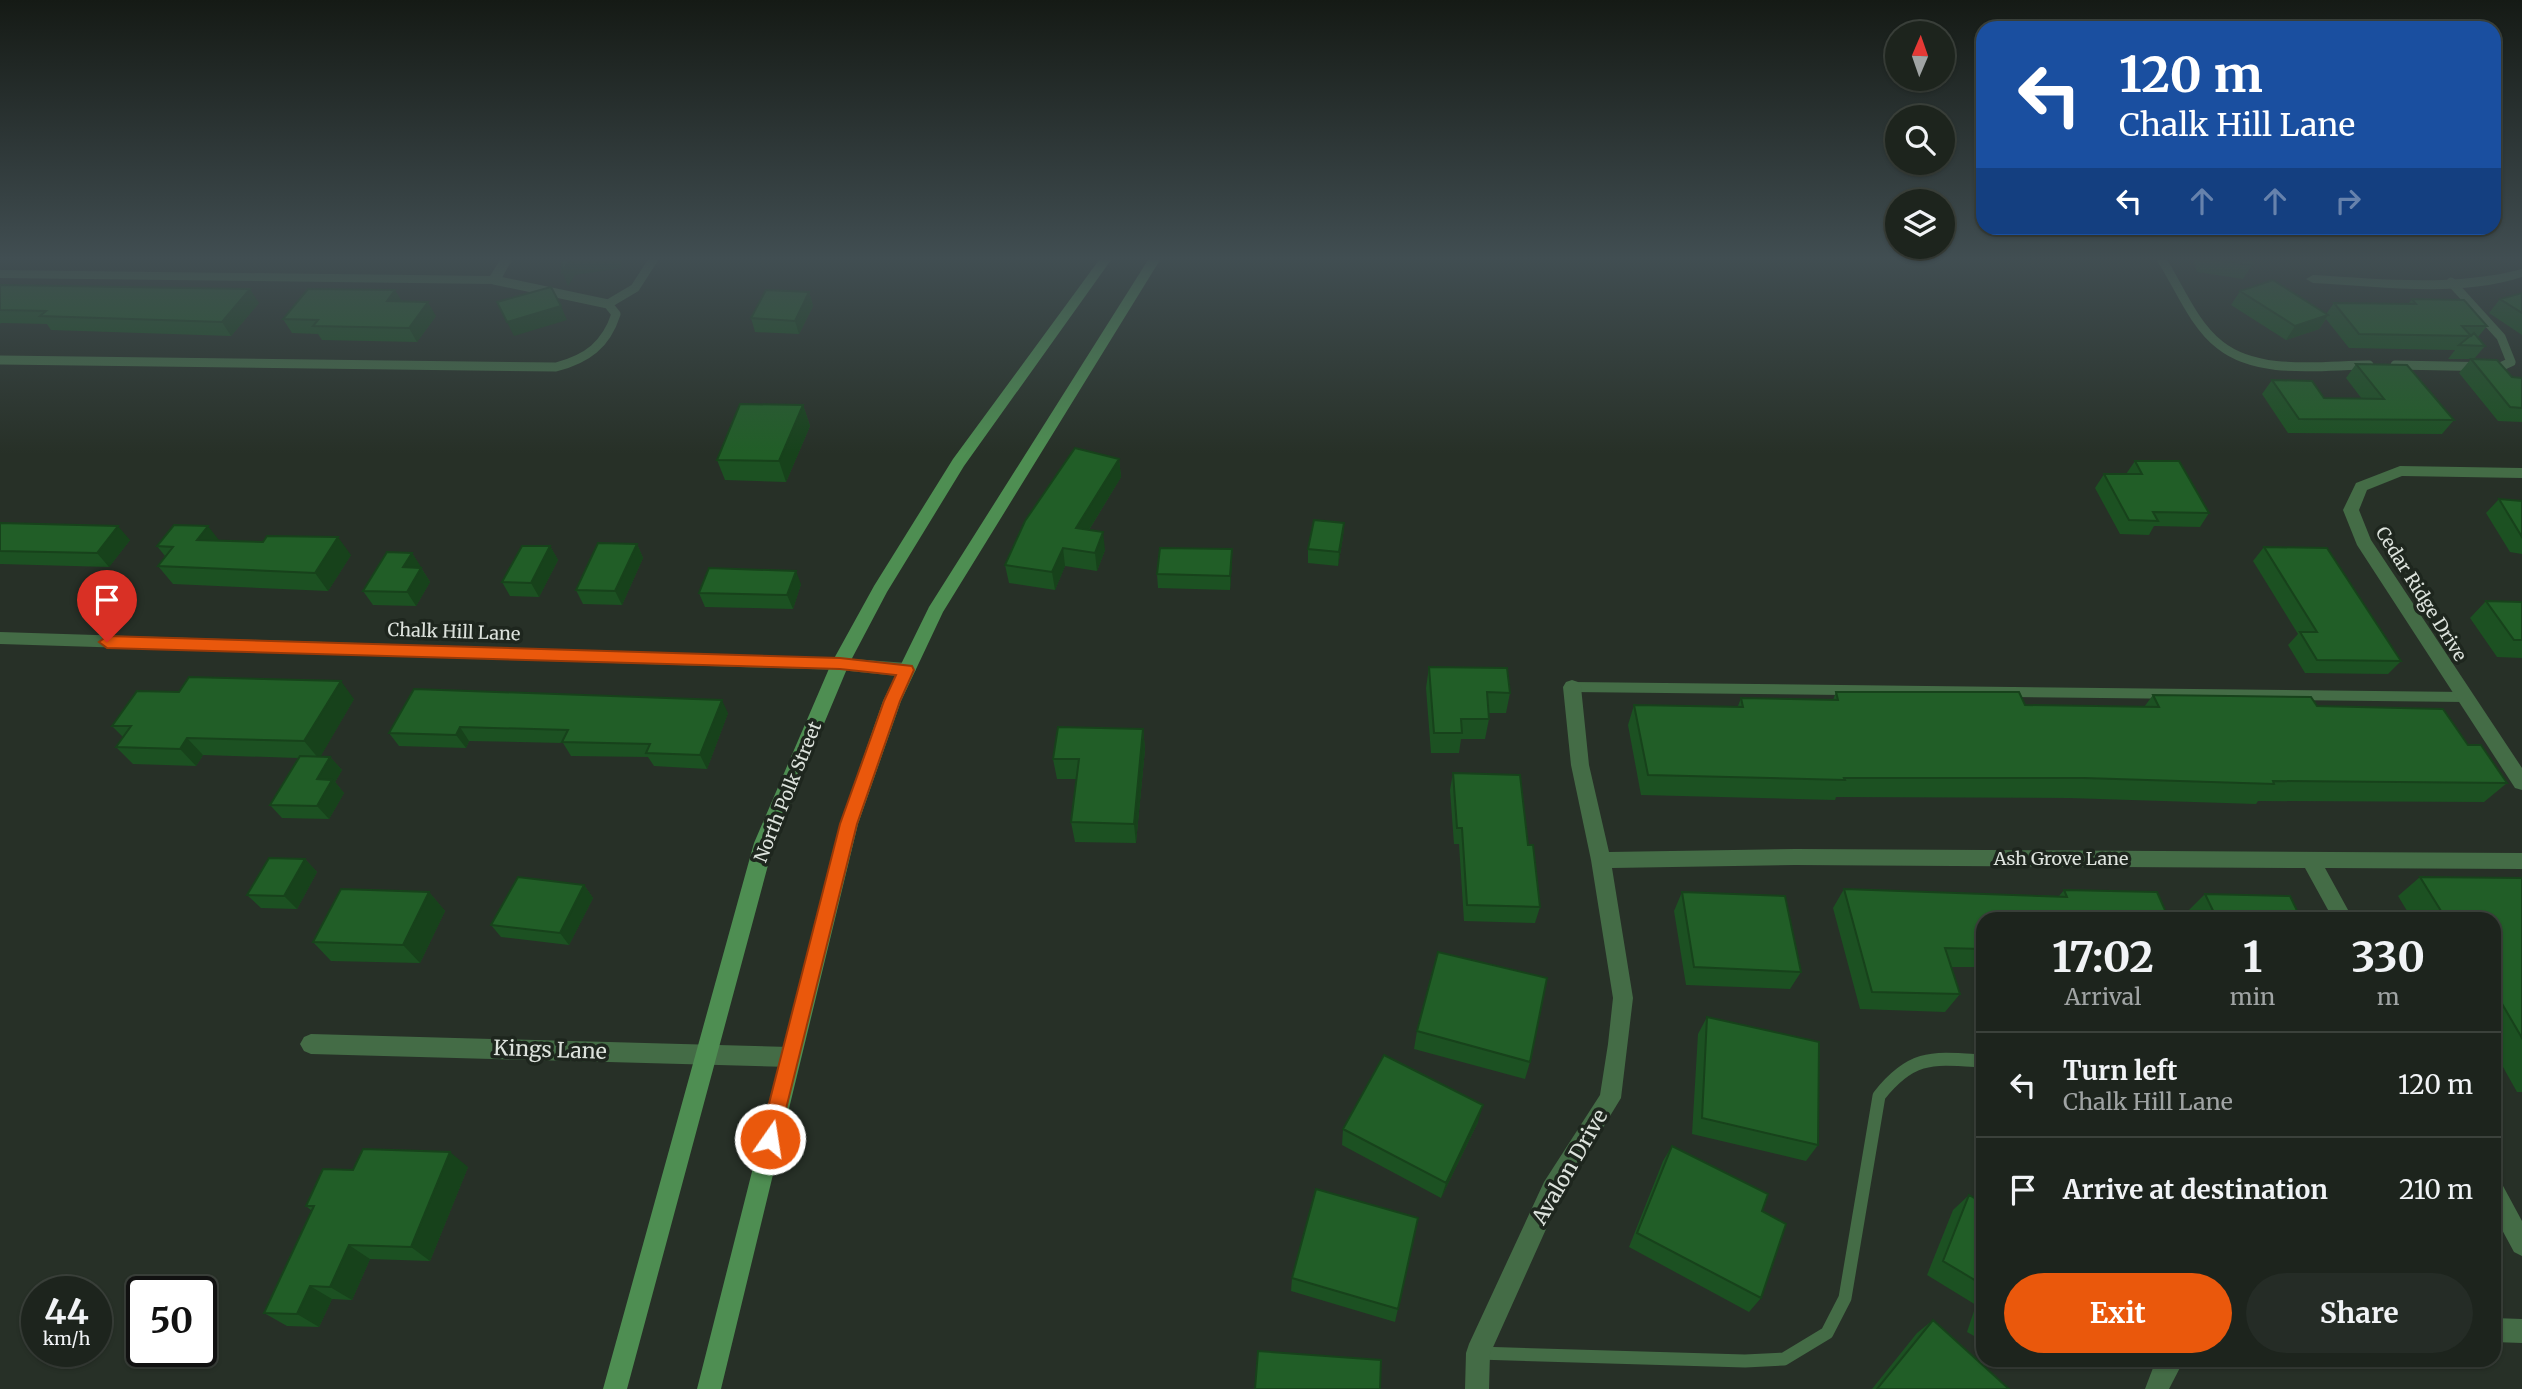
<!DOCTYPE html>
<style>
:root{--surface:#1d241d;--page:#252c26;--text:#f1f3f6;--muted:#a0a4a4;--line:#3b413b;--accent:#ea580c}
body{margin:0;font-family:Merriweather,serif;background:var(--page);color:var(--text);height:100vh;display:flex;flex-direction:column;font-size:26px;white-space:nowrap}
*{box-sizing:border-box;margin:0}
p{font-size:23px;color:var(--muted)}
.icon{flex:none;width:38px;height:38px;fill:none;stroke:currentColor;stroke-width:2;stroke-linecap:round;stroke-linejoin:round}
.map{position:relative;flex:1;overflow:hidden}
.side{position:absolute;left:1976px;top:912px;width:525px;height:455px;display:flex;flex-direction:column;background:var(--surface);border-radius:21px;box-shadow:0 2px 5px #0004,0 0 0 2px var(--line)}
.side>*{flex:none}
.hud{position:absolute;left:1976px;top:21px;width:525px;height:214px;border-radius:21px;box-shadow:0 2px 5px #0004,0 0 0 2px var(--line);background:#1a4fa0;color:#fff;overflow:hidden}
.needle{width:46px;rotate:2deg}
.controls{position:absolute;left:1885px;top:21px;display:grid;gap:14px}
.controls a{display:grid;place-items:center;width:70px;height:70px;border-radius:50%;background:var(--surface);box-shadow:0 2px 5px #0004,0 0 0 2px var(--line);font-size:35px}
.speed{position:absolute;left:21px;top:1276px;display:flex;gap:14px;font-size:35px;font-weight:700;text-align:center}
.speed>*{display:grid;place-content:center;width:91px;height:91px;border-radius:50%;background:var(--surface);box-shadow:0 2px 5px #0004,0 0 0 2px var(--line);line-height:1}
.speed small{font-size:18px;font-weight:400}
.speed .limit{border:4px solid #111;border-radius:10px;background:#fff;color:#111}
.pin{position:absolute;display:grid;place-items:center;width:60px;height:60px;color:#fff;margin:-72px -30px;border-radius:50% 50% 50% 0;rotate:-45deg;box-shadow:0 0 7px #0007}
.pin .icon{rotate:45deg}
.me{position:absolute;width:77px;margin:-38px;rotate:13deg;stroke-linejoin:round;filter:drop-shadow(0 0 5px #0008)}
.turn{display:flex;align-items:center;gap:24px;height:147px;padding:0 28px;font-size:32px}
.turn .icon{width:91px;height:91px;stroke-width:2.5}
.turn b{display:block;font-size:49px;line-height:60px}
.lanes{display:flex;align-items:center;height:66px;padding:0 28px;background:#0003;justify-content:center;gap:35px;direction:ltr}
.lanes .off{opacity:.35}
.eta{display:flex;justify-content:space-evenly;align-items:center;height:119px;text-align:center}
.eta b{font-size:42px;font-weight:700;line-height:49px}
.action{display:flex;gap:14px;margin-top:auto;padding:14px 28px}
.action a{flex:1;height:80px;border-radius:42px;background:var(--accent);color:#fff;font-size:28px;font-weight:700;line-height:80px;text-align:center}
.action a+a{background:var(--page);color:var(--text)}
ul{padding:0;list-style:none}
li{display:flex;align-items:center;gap:21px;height:105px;padding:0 28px;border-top:2px solid var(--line)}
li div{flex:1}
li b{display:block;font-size:26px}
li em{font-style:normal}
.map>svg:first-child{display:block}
</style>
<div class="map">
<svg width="2522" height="1389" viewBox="0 0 2522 1389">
<rect width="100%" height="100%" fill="#273027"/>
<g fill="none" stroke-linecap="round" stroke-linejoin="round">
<path stroke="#446c46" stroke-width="9" d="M2162 260C2179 287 2194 325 2220 345 2259 376 2323 365 2369 365
M608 304 635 288 653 260
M0 360 556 367C587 359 606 345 616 314L608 304 494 280
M2395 365 2500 367 2511 362 2501 337 2451 282"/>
<path stroke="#446c46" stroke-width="10" d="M1572 687 2465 697"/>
<path stroke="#446c46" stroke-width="13" d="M1478 1353 1745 1361 1784 1359 1827 1333 1845 1298 1879 1096C1912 1054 1933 1058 1983 1061"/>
<path fill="#446c46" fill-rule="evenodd" d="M500 260H512L499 283 494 284 0 278V270L490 276Z
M2522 269V277C2457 298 2380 286 2313 283L2306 279 2313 275C2383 279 2454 287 2522 269Z
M2400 466 2522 468V478L2402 476 2367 490 2359 510 2371 540 2522 768V790L2515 788 2357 545 2343 510 2356 483Z
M0 632 840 658 907 663 916 670 907 677 840 670 0 644Z
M1572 680 1578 682 1581 687 1589 765 1609 852 1795 849 2522 853V869L2325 868 2353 919H2333L2305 868 1795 865 1612 868 1633 998 1621 1098 1560 1198 1490 1354 1489 1389H1465L1466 1353 1469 1344 1544 1182 1600 1095 1608 1044 1613 998 1591 860 1571 765 1563 687 1566 682Z
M311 1034 789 1047 797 1050 800 1057 797 1064 789 1067 311 1054 304 1051 300 1044 304 1037Z
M2494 1181 2502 1184 2522 1221V1256L2514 1252 2494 1215Z
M2494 1318 2522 1319V1343L2494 1342Z
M2156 1360H2184L2169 1389H2145Z"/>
<path fill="#4e8e52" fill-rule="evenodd" d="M1099 260H1111L964 466 887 592 849 664 774 843 627 1389H603L754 843 831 664 874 586 953 459Z
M1148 260H1160L943 612 901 701 858 824 721 1389H697L840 824 883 701 929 607Z"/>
</g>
<path fill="#1c5122" d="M2194 260H2251L2252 265 2243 279 2197 272Z
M0 285 259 303 231 336 51 330 47 324 1 323 0 324Z
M2240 291 2326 314 2334 303 2408 304 2412 299 2487 326 2478 337 2485 346 2474 359 2512 377 2522 378V422L2498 421 2459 373 2471 359H2448L2455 350 2349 348 2326 319 2319 329 2286 340 2231 305Z
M809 292 813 306 799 334 755 332 751 318Z
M2522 293V335L2489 313 2500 299Z
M402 301 436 316 417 342 322 340 318 334 292 333 283 319Z
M2356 364 2454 420 2442 434 2288 433 2262 394 2272 380 2324 398 2362 399 2346 378Z
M803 405 810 426 786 482 725 480 717 460Z
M1119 459 1121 477 1089 530 1105 550 1097 571 1065 566 1055 590 1009 583 1005 565Z
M2135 461 2209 513 2200 527 2154 526 2149 535 2120 534 2095 488 2104 474H2126Z
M2499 499 2522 501V554L2510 552 2486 513Z
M0 523 130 540 109 567 0 564Z
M1344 523 1343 537 1338 566 1308 563V549Z
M219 541 351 555 328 591 173 584 158 566 165 556 157 546Z
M637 544 643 558 622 605 583 604 576 590Z
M550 546 558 560 539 597 510 596 502 582Z
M2264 547 2401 661 2388 674 2305 673 2288 645 2298 634 2253 561Z
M412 553 430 582 416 606 373 605 363 591Z
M1232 563 1230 590 1158 588 1157 574Z
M801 584 793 609 705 607 699 593Z
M2486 601 2522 602V658L2497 657 2470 618Z
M1429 667 1510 693 1506 713H1489V719L1485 739H1461L1459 753H1431L1426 688Z
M414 689 728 713 707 769 654 766 648 757 571 756 563 743 469 741 466 748 399 746 389 733Z
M1836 692 2025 705 2144 707 2153 695 2317 706 2468 745 2507 783 2484 802 2258 801 2256 804 2069 798 1836 797 1835 800 1641 795 1628 725 1634 705 1738 706 1741 698 1833 700Z
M354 699 320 757H330L342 770 335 782 344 793 329 819 282 818 270 805 298 758 203 755 196 766 133 764 116 747 123 737 112 726Z
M1143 729 1145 749 1136 843 1075 842 1071 822 1077 779H1057L1053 759Z
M1453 773 1528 845 1540 907 1535 923 1464 921 1459 844H1454L1450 790Z
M305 859 317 872 297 909 261 908 247 895Z
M2420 877 2522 878V1092H2517L2494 1051V919H2412L2398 896Z
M584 885 593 898 569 945 501 937 491 925Z
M1844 889 2059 896 2064 890 2157 892 1983 919V990L1975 967H1951L1960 994 1945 1012 1860 1009 1833 908Z
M429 892 445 911 420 963 331 961 313 942Z
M1682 892 1801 972 1790 989 1686 985 1674 911Z
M2205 894 2301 919H2190L2187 912Z
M1707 1017 1818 1145 1806 1161 1692 1134 1698 1034Z
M1417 1031 1530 1062 1525 1079 1414 1049Z
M1478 1122 1441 1198 1342 1145 1343 1129Z
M1672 1146 1762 1211 1761 1298 1749 1312 1629 1247 1663 1161Z
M468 1167 430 1261 370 1259 352 1300 332 1299 319 1327 287 1326 264 1313 312 1211 306 1206 353 1170Z
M1969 1195 1983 1203V1341L1967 1332 1976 1305 1927 1275 1953 1210Z
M1418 1218 1395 1322 1291 1291 1292 1278Z
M1933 1320 2009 1389H1872L1917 1333Z
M2012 1360H2037L2025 1367Z"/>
<path fill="#17421b" d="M578 260H621V268L575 275 568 286 562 272 569 261Z
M250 289 259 303 231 336 222 322Z
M395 290 403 303 387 301Z
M809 292 813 306 799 334 795 321Z
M428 302 436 316 417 342 409 328Z
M561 306 567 320 514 336 507 322Z
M2328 315 2319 329 2286 340 2295 326Z
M803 405 810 426 786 482 779 461Z
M1119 459 1121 477 1079 546 1076 528Z
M1344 523 1343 537 1338 566 1339 552Z
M118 526 130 540 109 567 97 553Z
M208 526 222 544 197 540Z
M1103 532 1105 550 1097 571 1095 553Z
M338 537 351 555 328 591 315 573Z
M637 544 643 558 622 605 615 591Z
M550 546 558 560 539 597 531 583Z
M1063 548 1065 566 1055 590 1052 572Z
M1232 549V563L1230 590V576Z
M412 553 421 567 412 581 403 567Z
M421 568 430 582 416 606 407 592Z
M796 571 801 584 793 609 787 595Z
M341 681 354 699 319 759 304 741Z
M722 700 728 713 707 769 700 755Z
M460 727 469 741 466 748 456 735Z
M1143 729 1145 749 1136 843 1134 824Z
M187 738 203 755 196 766 180 749Z
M330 757 342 770 335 782 344 793 329 819 317 806V779Z
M305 859 317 872 297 909 284 896Z
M584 885 593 898 569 945 560 933Z
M429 892 445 911 420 963 403 945Z
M1483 1105 1478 1122 1441 1198 1446 1183Z
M450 1152 468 1167 430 1261 411 1247Z
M349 1245 370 1259 352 1300 330 1287Z
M310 1286 332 1299 319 1327 297 1314Z"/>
<path fill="#215e27" stroke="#17421b" stroke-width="2" d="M562 260H578L569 261 562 272Z
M2215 260H2251L2252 265Z
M2273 280 2328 315 2295 326 2240 291Z
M0 285 250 289 222 322 40 316 46 311 0 310Z
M551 287 561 306 507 322 497 302Z
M308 289 395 290 387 301 428 302 409 328 313 326 318 320 283 319Z
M766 290 809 292 795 321 751 318Z
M2522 293V313L2500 299Z
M2412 299 2464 300 2487 326H2462L2471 336 2474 333 2485 346 2459 345 2470 336 2359 334 2334 303 2416 304Z
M2471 359 2497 360 2512 377 2522 378V408L2510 407Z
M2356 364 2407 365 2454 420 2299 419 2272 380 2312 381 2324 398 2384 399Z
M740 404 803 405 779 461 717 460Z
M1075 448 1119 459 1076 528 1103 532 1095 553 1063 548 1052 572 1005 565 1025 521Z
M2135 461H2179L2209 513 2153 512 2158 521 2129 520 2104 474H2142Z
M2499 499 2522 501V537Z
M1314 520 1344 523 1339 552 1308 549Z
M0 523 118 526 97 553 0 551Z
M174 525 208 526 197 540 263 542 267 536 338 537 315 573 158 566 173 547 157 546Z
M598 543 637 544 615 591 576 590Z
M522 546H550L531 583 502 582Z
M2264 547 2327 548 2401 661 2317 660 2300 632H2317Z
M1160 548 1232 549 1230 576 1157 574Z
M387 552 412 553 403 567 421 568 407 592 363 591Z
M709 568 796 571 787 595 699 593Z
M2486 601 2522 602V640H2514Z
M1429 667 1507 668 1510 693 1487 692 1489 719H1461L1462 733H1434Z
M189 677 341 681 304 741 187 738 180 749 116 747 131 726H112L137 691 179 692Z
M414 689 722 700 700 755 646 753 650 744 562 742 568 730 460 727 456 735 389 733Z
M1836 692H2019L2025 705 2159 707 2153 695 2311 697 2317 706 2443 709 2468 745H2481L2507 783 2273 781 2274 784 2084 778H1844L1845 780 1648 775 1634 705 1743 707 1741 698 1838 700Z
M1058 727 1143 729 1134 824 1071 822 1079 759H1053Z
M300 756 330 757 317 779 332 780 317 806 270 805Z
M1453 773 1520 775 1528 845H1533L1540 907 1467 905 1462 828H1457Z
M269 858 305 859 284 896 247 895Z
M518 877 584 885 560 933 491 925Z
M2420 877 2522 878V1038L2494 990V919H2446Z
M341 889 429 892 403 945 313 942Z
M1844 889 2067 897 2064 890 2157 892 2169 919H1983V949L1945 948 1960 994 1872 992Z
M1682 892 1785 896 1801 972 1694 967Z
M2205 894 2290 896 2301 919H2217Z
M1438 952 1547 978 1530 1062 1417 1031Z
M1707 1017 1819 1042 1818 1145 1702 1118Z
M1384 1055 1483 1105 1446 1183 1343 1129Z
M1672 1146 1768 1194 1762 1211 1786 1224 1761 1298 1637 1233Z
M363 1149 450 1152 411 1247 349 1245 330 1287 310 1286 297 1314 264 1313 314 1206H306L323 1169 353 1170Z
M1316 1189 1418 1218 1398 1309 1292 1278Z
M1969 1195 1983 1203V1285L1943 1261Z
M1933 1320 2009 1389H1877Z
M1258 1351 1381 1360 1380 1389H1255Z"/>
<linearGradient id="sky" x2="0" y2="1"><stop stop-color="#151a15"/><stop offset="0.57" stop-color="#414e52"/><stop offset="1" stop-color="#414e52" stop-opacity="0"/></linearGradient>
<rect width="2522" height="454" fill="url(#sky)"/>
<path fill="#ea580c" stroke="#983908" stroke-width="2" d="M107 636 840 658 912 666 914 670 900 701 857 824 777 1145 770 1148 763 1145 760 1139 840 824 884 701 896 675 840 669 107 648 99 642Z"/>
<g text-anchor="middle" stroke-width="7" stroke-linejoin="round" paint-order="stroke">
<g font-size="18" fill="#dde3dd" stroke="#1e261e">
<text transform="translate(2421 594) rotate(58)" y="6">Cedar Ridge Drive</text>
<text transform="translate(454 632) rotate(2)" y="6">Chalk Hill Lane</text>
<text transform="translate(788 792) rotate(-68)" y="6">North Polk Street</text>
<text x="2061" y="865">Ash Grove Lane</text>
</g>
<g font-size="21" fill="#dde3dd" stroke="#1e261e">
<text transform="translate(550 1050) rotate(2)" y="7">Kings Lane</text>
<text transform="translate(1570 1167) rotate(-60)" y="7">Avalon Drive</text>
</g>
</g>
</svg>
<div class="controls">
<a><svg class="needle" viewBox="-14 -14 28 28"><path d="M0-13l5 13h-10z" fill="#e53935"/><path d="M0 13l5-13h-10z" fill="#a0a4a4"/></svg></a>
<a><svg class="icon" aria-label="search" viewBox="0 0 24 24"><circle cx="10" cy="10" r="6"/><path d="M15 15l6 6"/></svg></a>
<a><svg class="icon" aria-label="layers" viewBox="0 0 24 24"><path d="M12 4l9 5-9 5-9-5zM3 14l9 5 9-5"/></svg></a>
</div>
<div class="speed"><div>44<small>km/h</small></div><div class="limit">50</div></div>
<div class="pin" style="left:107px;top:642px;background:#d93025"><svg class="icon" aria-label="arrive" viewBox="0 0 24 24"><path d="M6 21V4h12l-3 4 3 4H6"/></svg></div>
<svg class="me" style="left:770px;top:1139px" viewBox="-20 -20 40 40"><circle r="17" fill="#ea580c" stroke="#fff" stroke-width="3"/><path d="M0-11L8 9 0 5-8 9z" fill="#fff"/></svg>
<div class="hud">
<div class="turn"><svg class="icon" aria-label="left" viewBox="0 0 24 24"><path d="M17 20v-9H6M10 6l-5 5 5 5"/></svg><div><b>120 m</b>Chalk Hill Lane</div></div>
<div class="lanes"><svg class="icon" aria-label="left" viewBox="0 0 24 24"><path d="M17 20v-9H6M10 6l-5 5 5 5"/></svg><svg class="icon off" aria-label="ahead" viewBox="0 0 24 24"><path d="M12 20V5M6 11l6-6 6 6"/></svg><svg class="icon off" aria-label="ahead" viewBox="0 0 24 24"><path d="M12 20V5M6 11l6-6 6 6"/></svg><svg class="icon off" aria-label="right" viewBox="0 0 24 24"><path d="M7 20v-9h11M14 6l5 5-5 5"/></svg></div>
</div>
<section class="side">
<div class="eta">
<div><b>17:02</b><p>Arrival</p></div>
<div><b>1</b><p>min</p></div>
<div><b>330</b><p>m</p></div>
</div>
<ul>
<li><svg class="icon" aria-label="left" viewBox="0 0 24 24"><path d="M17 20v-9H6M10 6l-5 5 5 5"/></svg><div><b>Turn left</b><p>Chalk Hill Lane</p></div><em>120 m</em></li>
<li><svg class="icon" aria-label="arrive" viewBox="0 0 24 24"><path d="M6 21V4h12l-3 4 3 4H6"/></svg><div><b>Arrive at destination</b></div><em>210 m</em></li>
</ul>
<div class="action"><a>Exit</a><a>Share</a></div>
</section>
</div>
